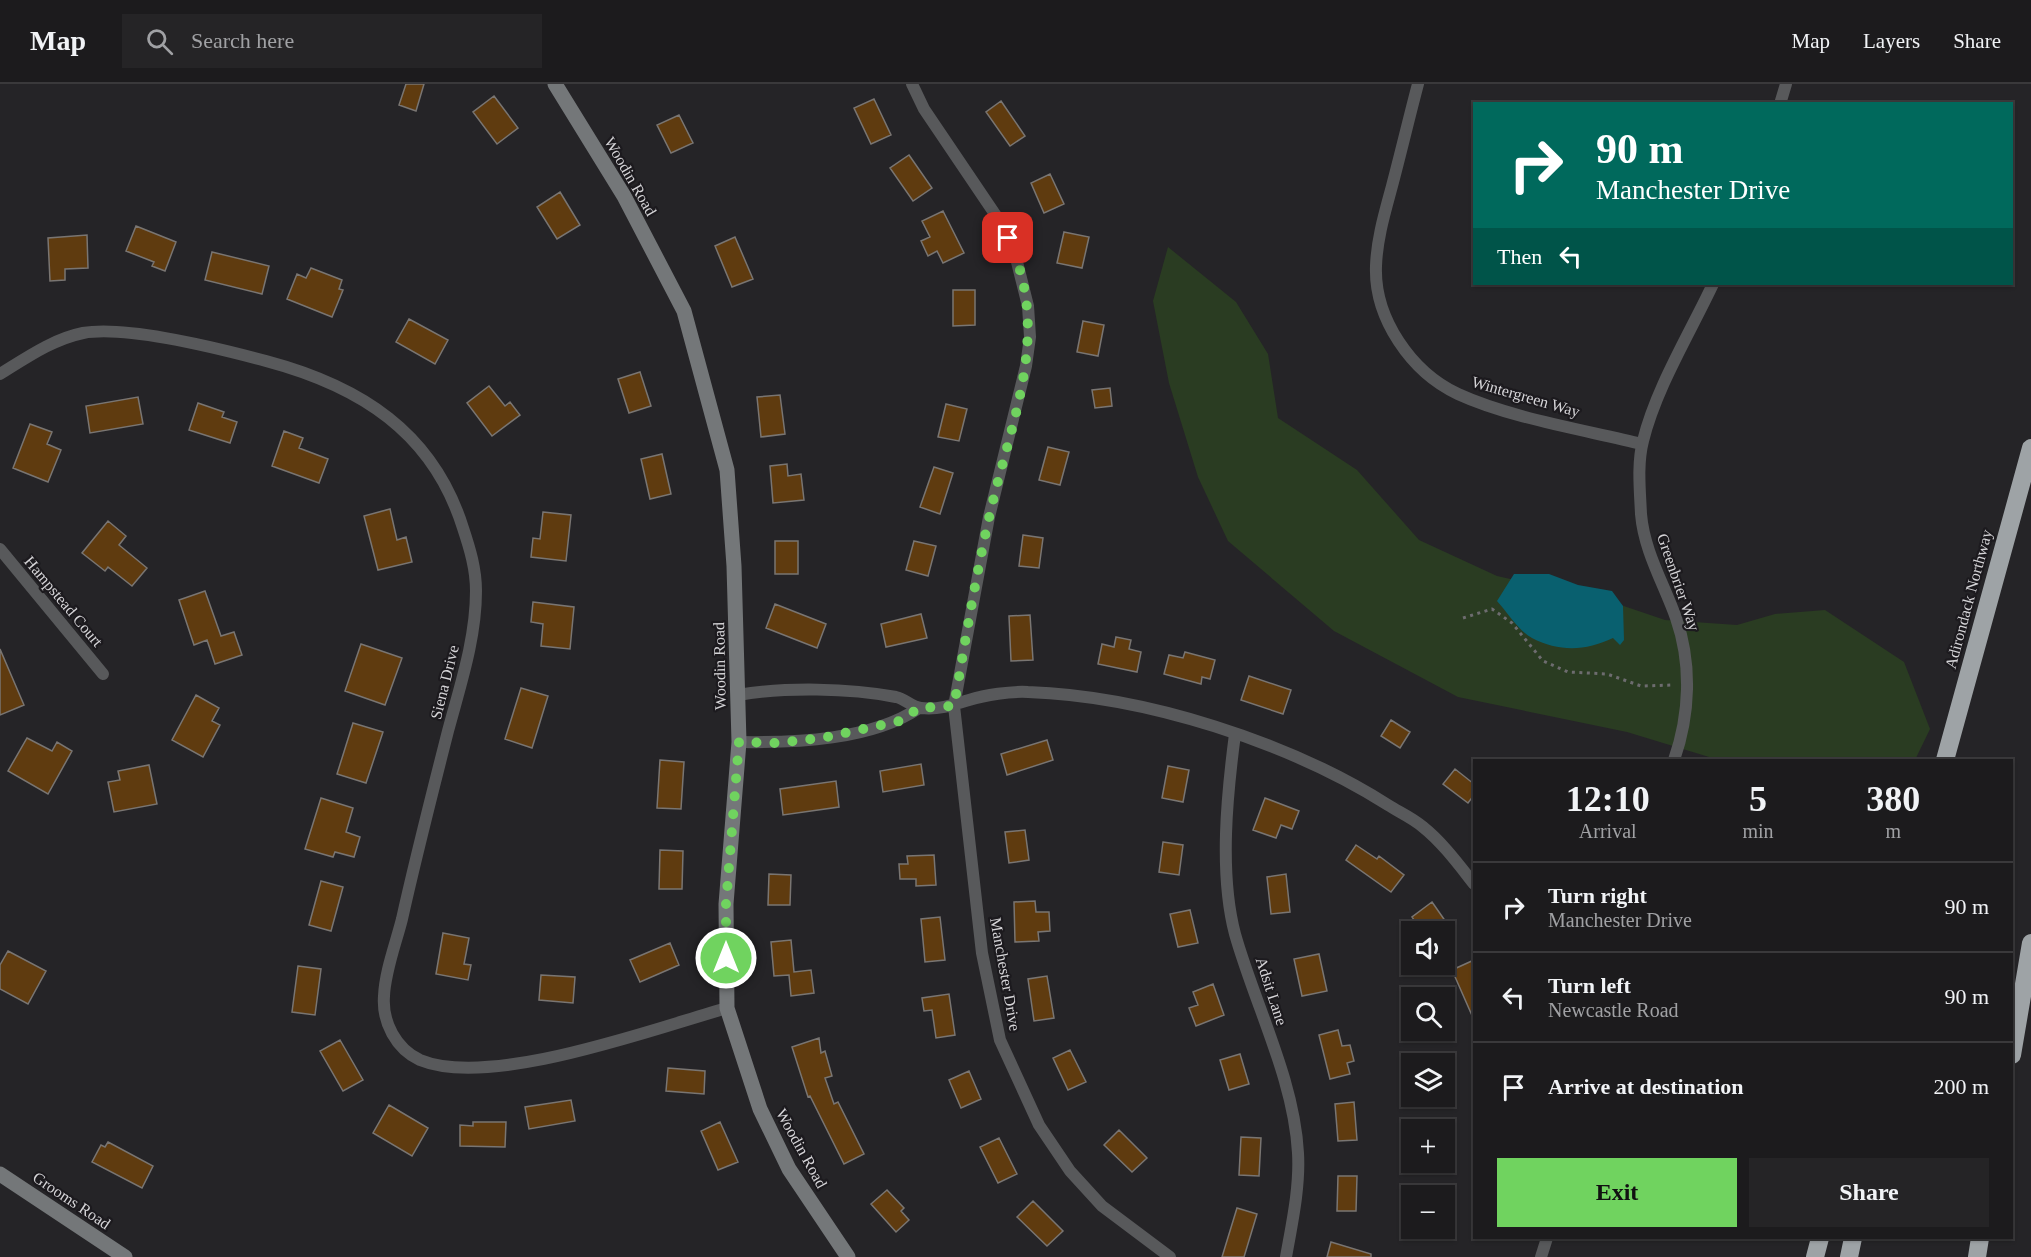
<!DOCTYPE html>
<meta charset="utf-8">
<style>
:root{--surface:#1c1b1d;--page:#252426;--text:#f1f3f6;--muted:#a0a1a4;--line:#3a393b;--accent:#70d35f}
body{margin:0;font-family:Georgia,serif;background:var(--page);color:var(--text);height:100vh;display:flex;flex-direction:column;font-size:22px;white-space:nowrap}
*{box-sizing:border-box;margin:0}
p{font-size:20px;color:var(--muted)}
.icon{flex:none;width:33px;height:33px;fill:none;stroke:currentColor;stroke-width:2;stroke-linecap:round;stroke-linejoin:round}
.map{position:relative;flex:1;overflow:hidden}
.details{position:absolute;left:1473px;top:675px;width:540px;height:480px;display:flex;flex-direction:column;background:var(--surface);border-radius:0px;box-shadow:0 2px 4px #0004,0 0 0 2px var(--line)}
.details>*{flex:none}
.top-card{position:absolute;left:1473px;top:18px;width:540px;height:183px;border-radius:0px;box-shadow:0 2px 4px #0004,0 0 0 2px var(--line);background:#00695c;color:#fff;overflow:hidden}
.controls{position:absolute;left:1401px;top:837px;display:grid;gap:12px}
.controls a{display:grid;place-items:center;width:54px;height:54px;border-radius:0px;background:var(--surface);box-shadow:0 2px 4px #0004,0 0 0 2px var(--line);font-size:30px}
.pin{position:absolute;display:grid;place-items:center;width:51px;height:51px;color:#fff;margin:-26px;border-radius:12px;box-shadow:0 3px 9px #0006}
.me{position:absolute;width:66px;margin:-33px;rotate:0deg;stroke-linejoin:round;filter:drop-shadow(0 0 4px #0008)}
.turn{display:flex;align-items:center;gap:21px;height:126px;padding:0 24px;font-size:27px}
.turn .icon{width:78px;height:78px;stroke-width:2.5}
.turn b{display:block;font-size:42px;line-height:51px}
.then{display:flex;align-items:center;height:57px;padding:0 24px;background:#0003;gap:12px;font-size:22px}
.eta{display:flex;justify-content:space-evenly;align-items:center;height:102px;text-align:center}
.eta b{font-size:36px;font-weight:700;line-height:42px}
.action{display:flex;gap:12px;margin-top:auto;padding:12px 24px}
.action a{flex:1;height:69px;border-radius:0px;background:var(--accent);color:#111;font-size:24px;font-weight:700;line-height:69px;text-align:center}
.action a+a{background:var(--page);color:var(--text)}
ul{padding:0;list-style:none}
li{display:flex;align-items:center;gap:18px;height:90px;padding:0 24px;border-top:2px solid var(--line)}
li div{flex:1}
li b{display:block;font-size:22px}
li em{font-style:normal}
header{display:flex;align-items:center;gap:36px;box-sizing:border-box;height:84px;padding:0 30px;background:var(--surface);border-bottom:2px solid var(--line)}
header strong{font-size:28px}
nav{display:flex;gap:33px;margin-inline-start:auto;font-size:21px}
.search{width:420px;height:54px;background:var(--page);display:flex;align-items:center;gap:15px;box-sizing:border-box;padding:0 21px;border-radius:0px;color:var(--muted);font-size:22px}
.map>svg:first-child{display:block}
</style>
<header>
<strong>Map</strong>
<div class="search"><svg class="icon" aria-label="search" viewBox="0 0 24 24"><circle cx="10" cy="10" r="6"/><path d="M15 15l6 6"/></svg>Search here</div>
<nav><a>Map</a><a>Layers</a><a>Share</a></nav>
</header>
<div class="map">
<svg width="2031" height="1173" viewBox="0 0 2031 1173">
<rect width="100%" height="100%" fill="#252427"/>
<path fill="#2a3c22" d="M1168 163 1236 218 1268 270 1278 334 1357 386 1419 456 1497 492 1609 517 1665 536 1737 541 1775 530 1825 526 1904 578 1930 645 1915 676H1719L1627 648 1458 613 1334 547 1228 457 1198 393 1169 299 1153 217Z"/>
<path fill="#09606f" d="M1514 490H1549L1578 501 1612 507 1623 522 1624 556 1620 561 1613 554C1586 567 1559 568 1532 554 1519 547 1507 528 1497 517Z"/>
<path fill="#5f3b0f" stroke="#797572" stroke-width="1.5" d="M406 0H424L416 27 399 21Z
M494 12 518 44 497 60 473 28Z
M874 15 891 51 871 60 854 24Z
M1001 17 1025 52 1010 62 986 28Z
M679 31 693 59 671 69 657 41Z
M909 71 932 104 913 117 890 84Z
M1050 90 1064 120 1044 129 1031 99Z
M560 108 580 141 557 155 537 123Z
M943 127 964 169 943 179 937 167 928 172 921 157 930 153 922 137Z
M136 142 176 158 165 187 152 182 154 178 126 167Z
M1064 148 1089 153 1082 184 1057 179Z
M87 151 88 184 65 185V196L50 197 48 154Z
M735 153 753 195 732 203 715 162Z
M212 168 269 182 262 210 205 196Z
M311 184 342 196 339 205 343 206 332 233 287 215 297 190 306 194Z
M953 206H975V241L953 242Z
M409 235 448 256 435 280 396 258Z
M1083 237 1104 241 1098 272 1077 268Z
M640 288 651 322 629 329 618 295Z
M489 302 505 322 510 318 520 331 492 352 467 319Z
M1110 304 1112 322 1095 324 1092 306Z
M780 311 785 350 761 353 757 313Z
M138 313 143 340 90 349 86 322Z
M198 319 224 328 222 333 237 338 230 359 189 346Z
M946 320 967 325 959 357 938 353Z
M30 340 52 348 47 360 61 366 48 398 13 384Z
M284 347 303 354 299 364 328 375 319 399 272 382Z
M1048 363 1069 368 1060 401 1039 396Z
M662 370 671 410 650 415 641 375Z
M787 380 788 392 801 390 804 416 773 419 770 382Z
M934 383 953 389 940 430 920 423Z
M390 425 397 456 406 453 412 478 378 486 364 432Z
M543 428 571 431 566 477 531 473 533 454 540 455Z
M108 437 126 452 119 461 147 484 132 502 108 483 105 487 82 469Z
M1023 451 1043 454 1039 484 1019 482Z
M775 457H798V490H775Z
M914 457 936 462 928 492 906 486Z
M205 507 221 552 234 548 242 571 215 580 207 556 194 561 179 516Z
M533 518 574 523 570 565 541 562 543 540 531 538Z
M775 520 826 540 817 564 766 544Z
M921 530 927 554 886 563 881 540Z
M1030 531 1033 576 1011 577 1009 532Z
M1116 553 1131 556 1129 565 1141 568 1137 588 1098 580 1102 560 1114 563Z
M361 560 402 574 385 621 345 607Z
M0 565 24 621 0 631Z
M1185 568 1215 576 1210 595 1202 593 1201 600 1164 590 1169 571 1183 574Z
M1249 592 1291 606 1283 630 1241 616Z
M521 604 548 612 532 664 505 655Z
M196 611 219 624 212 637 220 641 203 673 172 656Z
M1391 636 1410 648 1400 664 1381 652Z
M353 639 383 648 366 699 337 690Z
M27 654 52 667 57 658 72 667 48 710 8 687Z
M1047 656 1053 676 1007 691 1001 670Z
M660 676 684 678 681 725 657 724Z
M921 680 924 701 883 708 880 687Z
M149 681 157 720 114 728 108 698 120 696 118 687Z
M1168 682 1189 686 1183 718 1162 714Z
M1455 685 1474 700V711L1468 719 1443 700Z
M836 697 839 723 783 731 780 705Z
M321 714 353 724 346 748 360 753 354 773 335 768 333 773 305 765Z
M1265 714 1299 727 1292 745 1281 741 1276 754 1253 746Z
M1025 746 1029 776 1009 779 1005 748Z
M1163 758 1183 761 1179 791 1159 788Z
M1356 761 1377 775 1379 772 1404 791 1391 808 1346 776Z
M660 766 683 767 682 805H659Z
M934 771 936 801 916 802V795H900L899 780H908L907 772Z
M769 790 791 791 790 821H768Z
M1286 790 1290 828 1271 830 1267 793Z
M321 797 343 803 331 847 309 841Z
M1035 817 1036 828H1049L1050 847 1038 848 1039 857 1015 858 1014 818Z
M1432 818 1453 848H1422L1412 833Z
M1190 826 1198 859 1178 863 1170 830Z
M940 833 945 876 925 878 921 835Z
M443 849 469 854 464 880 471 881 468 896 436 890Z
M791 856 794 888 811 886 814 909 791 912 789 891 774 892 771 858Z
M670 859 679 881 640 898 630 876Z
M8 867 46 887 28 920 0 905V881Z
M1319 870 1327 907 1302 912 1294 875Z
M1474 876V936L1452 886Z
M298 882 321 885 315 931 292 928Z
M541 891 575 893 573 919 539 916Z
M1047 892 1054 934 1034 937 1028 895Z
M1213 900 1224 931 1196 942 1189 924 1198 921 1193 908Z
M949 910 955 951 936 954 932 926 924 927 922 914Z
M1338 946 1342 962 1350 961 1354 977 1347 979 1350 990 1330 995 1319 951Z
M819 954 821 969 825 967 832 992 825 994 834 1020 838 1018 864 1070 844 1080 810 1012 808 1013 792 963Z
M340 956 363 996 343 1007 320 967Z
M1070 966 1086 998 1068 1006 1053 974Z
M1240 970 1249 1000 1229 1006 1220 976Z
M668 984 705 987 704 1010 666 1007Z
M969 987 981 1015 961 1024 949 996Z
M571 1016 575 1037 529 1045 525 1023Z
M1354 1018 1357 1056 1338 1057 1335 1020Z
M389 1021 428 1044 412 1072 373 1049Z
M473 1038H506L505 1063 460 1062V1041L473 1042Z
M720 1038 738 1078 718 1086 701 1047Z
M1119 1046 1147 1074 1132 1088 1104 1061Z
M1241 1053 1261 1054 1259 1092 1239 1091Z
M999 1054 1017 1090 998 1099 980 1063Z
M108 1058 153 1082 142 1104 92 1078 101 1061 105 1063Z
M1338 1092H1357L1356 1127H1337Z
M887 1106 904 1124 901 1127 909 1136 896 1148 871 1120Z
M1033 1117 1063 1147 1047 1162 1017 1133Z
M1237 1124 1257 1130 1244 1173H1222Z
M1331 1158 1371 1170V1173H1327Z"/>
<g fill="none" stroke-linecap="round" stroke-linejoin="round">
<path stroke="#6d6c6f" stroke-width="3" stroke-dasharray="3 4.5" stroke-linecap="butt" d="M1463 534 1492 525 1512 539 1543 577 1568 588 1607 590 1641 602 1673 601"/>
<path stroke="#58595b" stroke-width="12" d="M912 0 924 25 1003 142 1014 166 1028 222 1030 253 1026 282 989 433 954 622 982 869 1000 956 1039 1041 1070 1087 1102 1122 1170 1173
M1418 0C1409 34 1401 68 1392 102 1385 128 1377 154 1376 182 1374 234 1411 288 1458 310 1510 334 1585 346 1642 360
M1780 20 1786 0
M0 290C26 274 53 255 83 249 127 241 221 265 266 277 360 302 433 348 463 444 470 465 476 485 476 507 476 555 460 602 448 647 432 710 416 772 402 835 396 859 385 887 384 912 382 938 396 965 420 976 490 1005 653 945 727 924
M0 465 103 590
M738 611C785 603 849 604 896 613 905 615 912 623 921 624 938 626 953 621 969 616 985 611 1011 607 1028 608 1145 612 1289 658 1388 721 1399 728 1413 734 1423 743 1442 758 1459 781 1474 800
M1235 650C1227 711 1219 789 1235 850 1255 921 1294 995 1298 1069 1300 1103 1292 1139 1286 1173
M739 658C795 659 872 656 919 624
M1674 676C1690 630 1692 580 1676 534 1664 500 1644 467 1641 430 1640 407 1637 380 1643 357 1656 304 1690 249 1713 200
M1541 1173 1547 1154"/>
<path stroke="#747779" stroke-width="15" d="M555 0 624 112 684 227 727 386 734 482 739 658 726 820 727 924 760 1025 789 1085 848 1173
M0 1090 125 1173"/>
<path stroke="#9ea3a6" stroke-width="18" d="M1945 676 2031 364
M2012 971 2031 859
M1815 1173 1820 1154
M1849 1173 1853 1154
M1977 1173 1980 1154"/>
</g>
<g fill="none" stroke-linecap="round" stroke-linejoin="round">
<path stroke="#70d35f" stroke-width="10" stroke-dasharray="0 18" d="M726 874V820L739 658 776 659 822 654 900 637 919 624 954 622C965 559 975 496 989 434 1010 338 1053 250 1008 154"/>
</g>
<g text-anchor="middle" stroke-width="4.5" stroke-linejoin="round" paint-order="stroke">
<g font-size="16" fill="#d5d4d7" stroke="#1c1a1e">
<text transform="translate(631 92) rotate(60)" y="6">Woodin Road</text>
<text transform="translate(1526 312) rotate(16)" y="6">Wintergreen Way</text>
<text transform="translate(1679 498) rotate(71)" y="6">Greenbrier Way</text>
<text transform="translate(1968 515) rotate(-75)" y="6">Adirondack Northway</text>
<text transform="translate(64 517) rotate(50)" y="6">Hampstead Court</text>
<text transform="translate(719 582) rotate(-91)" y="6">Woodin Road</text>
<text transform="translate(444 598) rotate(-76)" y="6">Siena Drive</text>
<text transform="translate(1006 890) rotate(80)" y="6">Manchester Drive</text>
<text transform="translate(1272 907) rotate(72)" y="6">Adsit Lane</text>
<text transform="translate(802 1064) rotate(61)" y="6">Woodin Road</text>
<text transform="translate(72 1116) rotate(34)" y="6">Grooms Road</text>
</g>
</g>
</svg>
<div class="controls">
<a><svg class="icon" aria-label="sound" viewBox="0 0 24 24"><path d="M4 9h4l5-4v14l-5-4H4zM17 9q2 3 0 6"/></svg></a>
<a><svg class="icon" aria-label="search" viewBox="0 0 24 24"><circle cx="10" cy="10" r="6"/><path d="M15 15l6 6"/></svg></a>
<a><svg class="icon" aria-label="layers" viewBox="0 0 24 24"><path d="M12 4l9 5-9 5-9-5zM3 14l9 5 9-5"/></svg></a>
<a>+</a>
<a>−</a>
</div>
<div class="pin" style="left:1008px;top:154px;background:#d93025"><svg class="icon" aria-label="arrive" viewBox="0 0 24 24"><path d="M6 21V4h12l-3 4 3 4H6"/></svg></div>
<svg class="me" style="left:726px;top:874px" viewBox="-20 -20 40 40"><circle r="17" fill="#70d35f" stroke="#fff" stroke-width="3"/><path d="M0-11L8 9 0 5-8 9z" fill="#fff"/></svg>
<div class="top-card">
<div class="turn"><svg class="icon" aria-label="right" viewBox="0 0 24 24"><path d="M7 20v-9h11M14 6l5 5-5 5"/></svg><div><b>90 m</b>Manchester Drive</div></div>
<div class="then">Then<svg class="icon" aria-label="left" viewBox="0 0 24 24"><path d="M17 20v-9H6M10 6l-5 5 5 5"/></svg></div>
</div>
<section class="details">
<div class="eta">
<div><b>12:10</b><p>Arrival</p></div>
<div><b>5</b><p>min</p></div>
<div><b>380</b><p>m</p></div>
</div>
<ul>
<li><svg class="icon" aria-label="right" viewBox="0 0 24 24"><path d="M7 20v-9h11M14 6l5 5-5 5"/></svg><div><b>Turn right</b><p>Manchester Drive</p></div><em>90 m</em></li>
<li><svg class="icon" aria-label="left" viewBox="0 0 24 24"><path d="M17 20v-9H6M10 6l-5 5 5 5"/></svg><div><b>Turn left</b><p>Newcastle Road</p></div><em>90 m</em></li>
<li><svg class="icon" aria-label="arrive" viewBox="0 0 24 24"><path d="M6 21V4h12l-3 4 3 4H6"/></svg><div><b>Arrive at destination</b></div><em>200 m</em></li>
</ul>
<div class="action"><a>Exit</a><a>Share</a></div>
</section>
</div>
